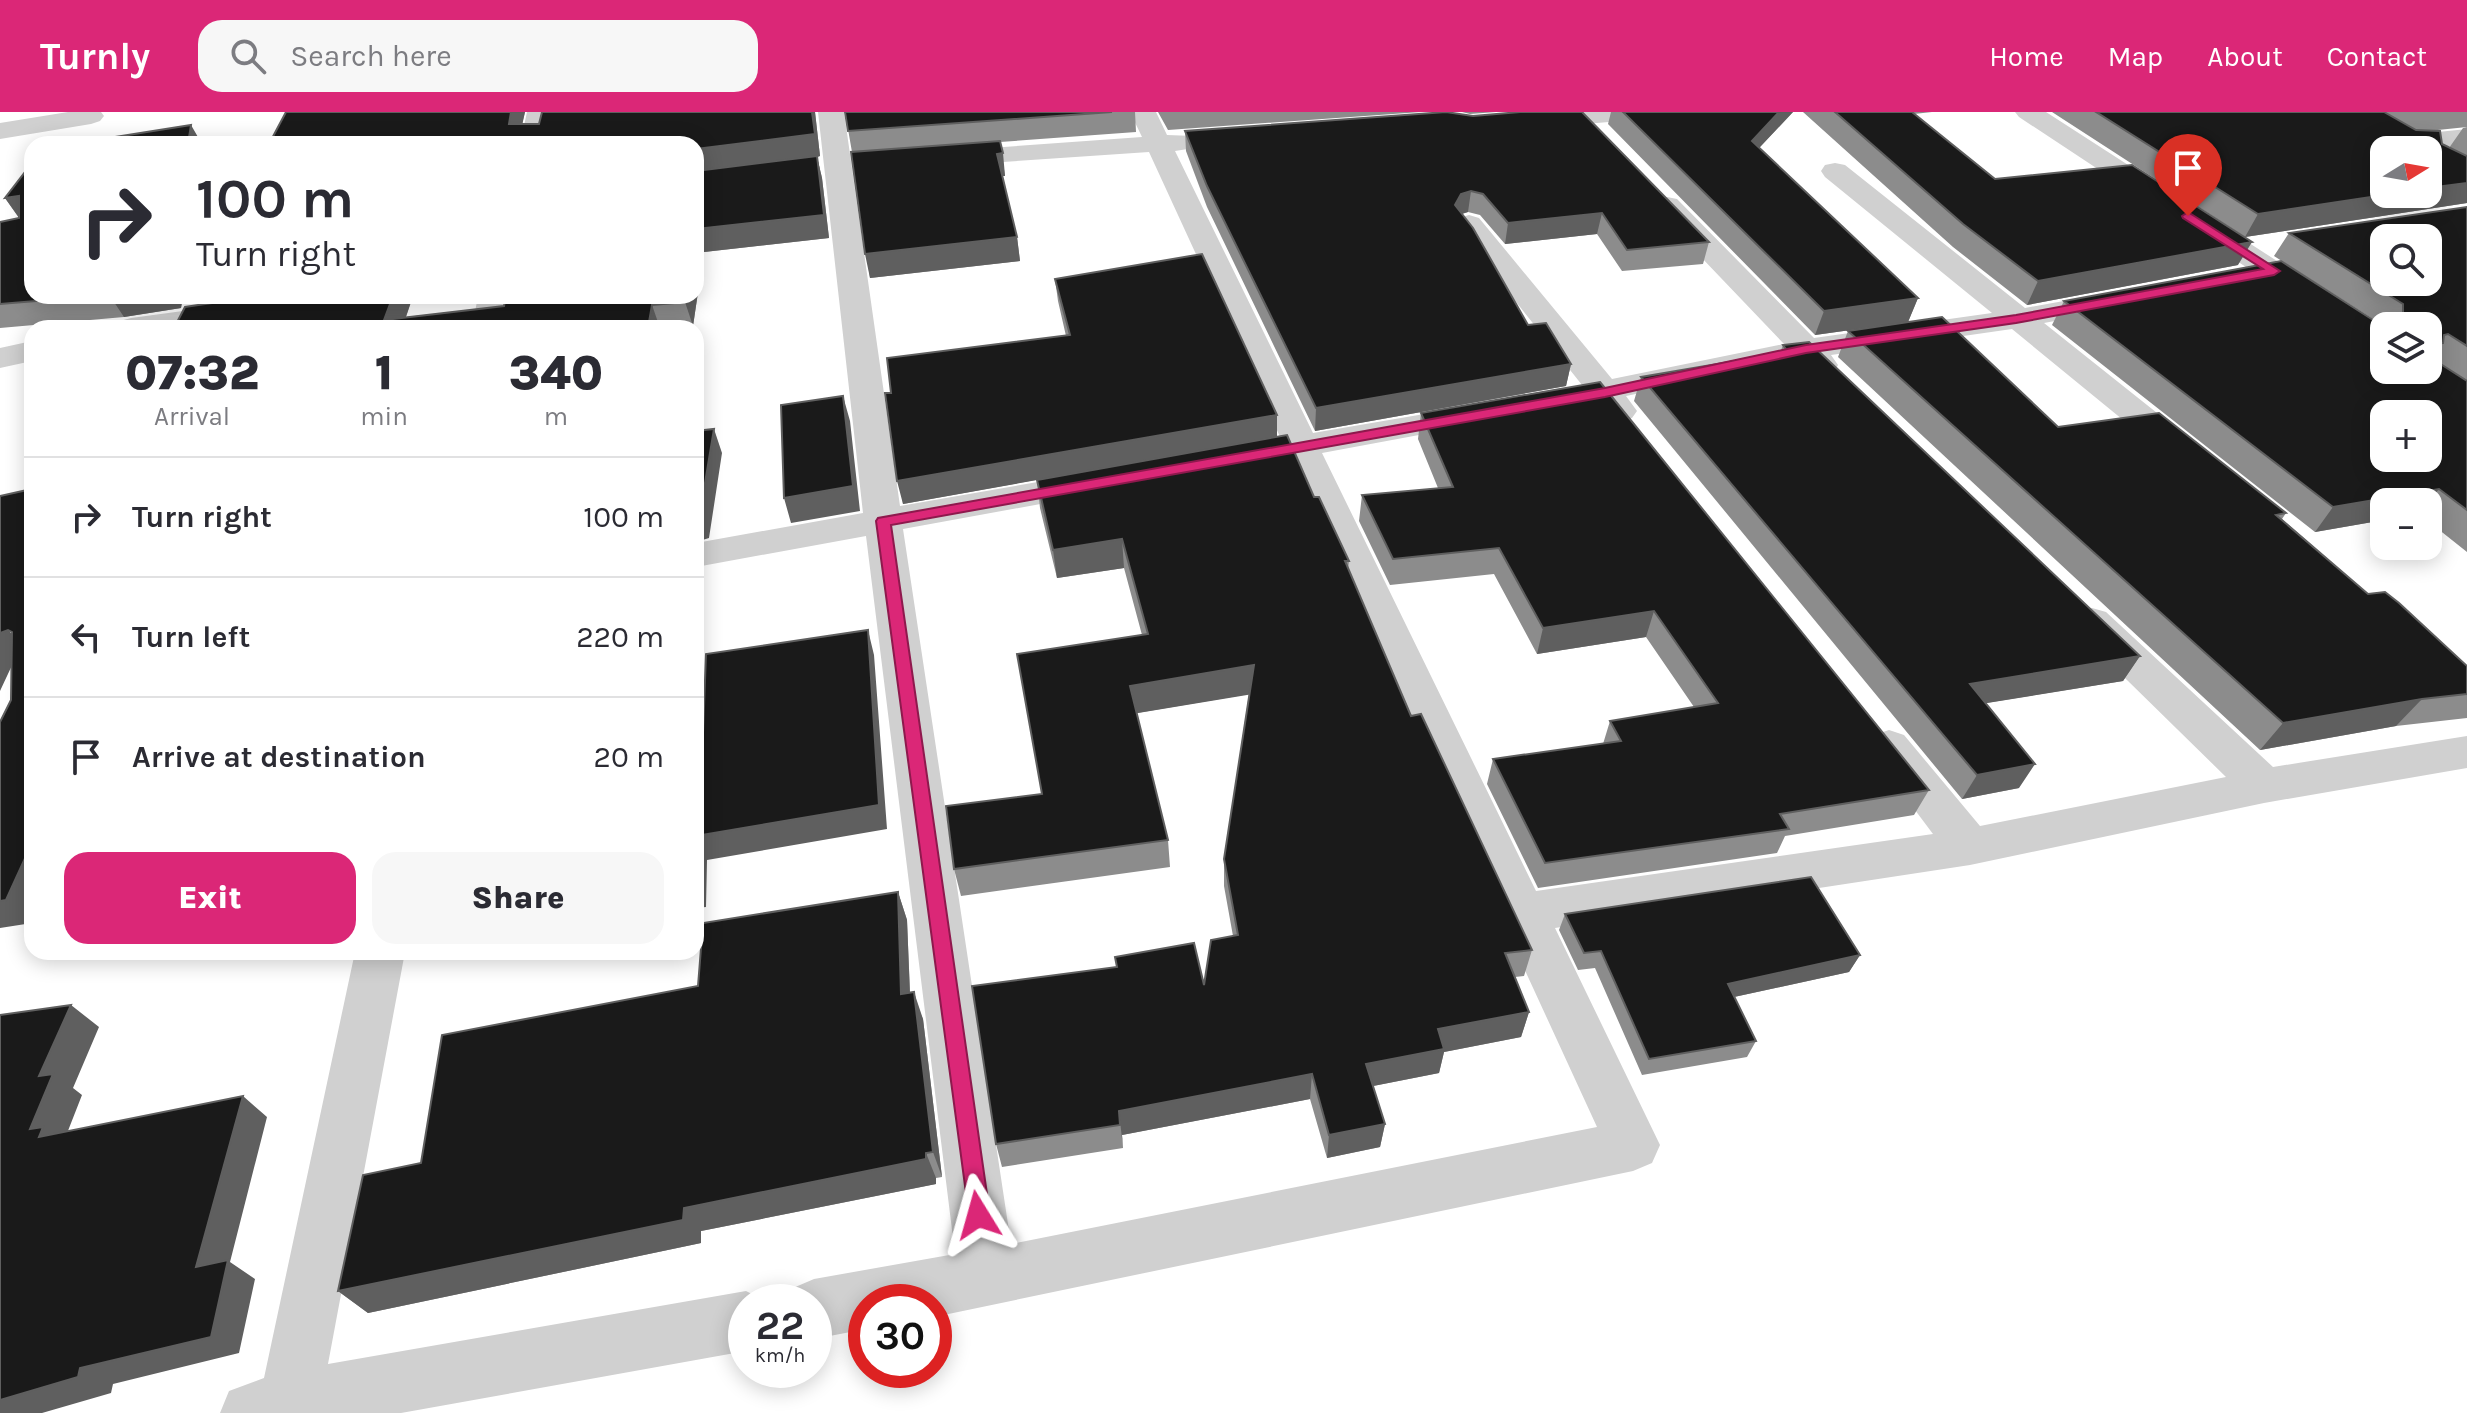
<!DOCTYPE html>
<meta charset="utf-8">
<style>
:root{--surface:#fff;--page:#f7f7f7;--text:#2b2b33;--muted:#7c7c81;--line:#e1e1e2;--accent:#db2777}
body{margin:0;font-family:Karla,sans-serif;background:var(--page);color:var(--text);height:100vh;display:flex;flex-direction:column;font-size:30px;white-space:nowrap}
*{box-sizing:border-box;margin:0}
p{font-size:26px;color:var(--muted)}
.icon{flex:none;width:44px;height:44px;fill:none;stroke:currentColor;stroke-width:2;stroke-linecap:round;stroke-linejoin:round}
.map{position:relative;flex:1;overflow:hidden}
.sheet{position:absolute;left:24px;top:208px;width:680px;height:640px;display:flex;flex-direction:column;background:var(--surface);border-radius:24px;box-shadow:0 4px 20px #0003}
.sheet>*{flex:none}
.hud{position:absolute;left:24px;top:24px;width:680px;height:168px;border-radius:24px;box-shadow:0 4px 20px #0003;background:#fff;color:var(--text);overflow:hidden}
.needle{width:52px;rotate:79deg}
.buttons{position:absolute;left:2370px;top:24px;display:grid;gap:16px}
.buttons a{display:grid;place-items:center;width:72px;height:72px;border-radius:16px;background:var(--surface);box-shadow:0 4px 20px #0003;font-size:40px}
.speed{position:absolute;left:728px;top:1172px;display:flex;gap:16px;font-size:40px;font-weight:700;text-align:center}
.speed>*{display:grid;place-content:center;width:104px;height:104px;border-radius:50%;background:var(--surface);box-shadow:0 4px 20px #0003;line-height:1}
.speed small{font-size:20px;font-weight:400}
.speed .limit{border:12px solid #d22;background:#fff;color:#111}
.pin{position:absolute;display:grid;place-items:center;width:68px;height:68px;color:#fff;margin:-82px -34px;border-radius:50% 50% 50% 0;rotate:-45deg;box-shadow:0 0 8px #0007}
.pin .icon{rotate:45deg}
.me{position:absolute;width:88px;margin:-44px;rotate:352deg;stroke-linejoin:round;filter:drop-shadow(0 0 6px #0008)}
.turn{display:flex;align-items:center;gap:28px;height:168px;padding:0 40px;font-size:36px}
.turn .icon{width:104px;height:104px;stroke-width:2.5}
.turn b{display:block;font-size:56px;line-height:68px}
.eta{display:flex;justify-content:space-evenly;align-items:center;height:136px;text-align:center}
.eta b{font-size:48px;font-weight:800;line-height:56px}
.action{display:flex;gap:16px;margin-top:auto;padding:16px 40px}
.action a{flex:1;height:92px;border-radius:24px;background:var(--accent);color:#fff;font-size:32px;font-weight:800;line-height:92px;text-align:center}
.action a+a{background:var(--page);color:var(--text)}
ul{padding:0;list-style:none}
li{display:flex;align-items:center;gap:24px;height:120px;padding:0 40px;border-top:2px solid var(--line)}
li div{flex:1}
li b{display:block;font-size:30px}
li em{font-style:normal}
header{display:flex;align-items:center;gap:48px;box-sizing:border-box;height:112px;padding:0 40px;background:var(--accent);color:#fff}
header strong{font-size:38px}
nav{display:flex;gap:44px;margin-inline-start:auto;font-size:28px}
.search{width:560px;height:72px;background:var(--page);display:flex;align-items:center;gap:20px;box-sizing:border-box;padding:0 28px;border-radius:24px;color:var(--muted);font-size:30px}
.map>svg:first-child{display:block}
</style>
<header>
<strong>Turnly</strong>
<div class="search"><svg class="icon" aria-label="search" viewBox="0 0 24 24"><circle cx="10" cy="10" r="6"/><path d="M15 15l6 6"/></svg>Search here</div>
<nav><a>Home</a><a>Map</a><a>About</a><a>Contact</a></nav>
</header>
<div class="map">
<svg width="2467" height="1301" viewBox="0 0 2467 1301">
<rect width="100%" height="100%" fill="#fff"/>
<g fill="none" stroke-linecap="round" stroke-linejoin="round">
<path fill="#d0d0d0" fill-rule="evenodd" d="M68 0H101L104 4 100 9 91 12 0 27V11Z
M527 0H553L546 32H520Z
M818 0H844L900 394 1095 360 1108 363 1113 371 1108 379 1095 382 903 417 1011 1132 1597 1015 1290 347 1234 357 1221 354 1216 346 1221 338 1281 327 1149 40 943 54 933 52 930 46 933 40 1142 25 1130 0H1156L1167 23 1194 24 1198 30 1194 36 1175 39 1313 321 1477 293 1489 296 1494 303 1489 310 1322 341 1536 779 1933 722 1867 634 1874 623 1889 618 1904 623 1980 714 2226 665 2078 520 2072 510 2078 500 2092 496 2106 500 2273 655 2467 624V656L2264 691 1970 753 1555 816 1660 1033 1652 1051 1633 1059 934 1205V1190H866V1217L814 1227V1190H787L793 1176 814 1167 955 1142 866 424 696 455V431L863 401Z
M1541 0H1645L1641 5 1632 8 1527 17 1518 14 1514 9 1518 4Z
M2015 0H2046L2384 218V242L2373 239 2019 5Z
M2467 17V33L2405 38 2396 31 2400 25 2409 23Z
M1835 51 1845 53 2025 196 2119 179 2130 181 2134 188 2130 195 2044 211 2196 332 2202 340 2196 348 2184 351 2172 348 2012 217 1831 243 1838 253 1834 260C1817 264 1811 260 1799 248L1626 284 1637 299 1632 306C1613 311 1607 305 1595 290L1549 300 1537 297 1532 290 1537 283 1582 273 1459 118 1455 112 1459 106 1469 103 1479 106 1612 267 1784 232 1657 99 1653 93 1657 87 1667 85 1677 87 1814 226 1992 201 1825 65 1821 59 1825 53Z
M478 184H508L504 216H472Z
M235 192 246 194 251 201 246 208 196 216H115L120 209 131 206Z
M32 229V249L0 256V236Z
M355 840H405L328 1252 746 1179 768 1190H746V1239L401 1301H220L229 1279 264 1266Z"/>
</g>
<path fill="#8c8c8c" d="M286 0H525L522 12H539L815 0 820 44 817 45 822 66 829 126 704 140 693 214 668 216H174L213 191 209 184H413L406 205 504 194 696 32Z
M845 0H1135L1136 20 1000 30 1005 64H1002L1017 125 1020 149 870 166 852 40Z
M1158 0H1421L1168 18Z
M1462 0H1496L1470 2Z
M1611 0H1793L1759 36 1918 186 1908 210 1815 223 1608 12Z
M1803 0H1932L1914 2 1995 67 2238 153 2027 193 1953 135Z
M2052 0H2467V15L2428 19 2442 32 2449 36 2463 16 2467 15V91L2245 125Z
M1473 4 1709 130 1703 152 1622 159 1597 122 1505 132 1480 103 1468 100 1462 102 1528 213 1571 252 1566 274 1315 319 1207 95 1186 39 1185 19Z
M32 51V184H183L181 196 124 205 0 216V110L19 106 5 86Z
M2467 95V440L2428 409V390H2384V408L2315 420 2052 213 2064 189 2428 258V214H2384L2274 144 2289 121Z
M1055 167 1277 325 1314 385 1349 449 1348 457 1411 604 1532 838 1524 864 1515 865 1529 900 1521 925 1444 940 1439 961 1373 974 1385 1012 1380 1035 1327 1046 1310 987 1122 1023 1123 1036 1002 1055 996 1032 1204 873 1233 824 1224 774V747L1249 582 1137 601 1168 728 1170 755 961 784 954 757 1042 682 1142 523 1124 456 1057 466 1040 396 1037 368 1074 361 903 392 891 281 1066 224 1058 189Z
M1848 219 2058 315 2286 401 2282 407 2368 482 2467 554V606L2396 614 2260 638 1838 245Z
M1783 233 2140 544 2123 569 1986 591 2019 676 1962 687 1634 289 1641 265 1780 241Z
M1421 301 1929 678 1914 703 1785 724 1777 741 1538 776 1487 672 1493 647 1603 632 1610 609 1694 595 1646 525 1537 542 1494 462 1390 473 1359 409 1362 383 1438 376 1418 327Z
M898 780 907 808 910 880 923 907 942 1065 936 1066V1072L701 1119V1131L368 1201 338 1179 421 1051 698 874Z
M1565 802 1860 843 1849 860 1734 885 1756 929 1747 945 1642 963 1595 856 1578 858 1559 818Z"/>
<path fill="#5f5f5f" d="M511 0H525L518 32 509 12Z
M812 0H815L820 44 817 45 822 66 829 126 704 140 693 214 685 190 686 184H696V37Z
M1779 0H1793L1745 51 1752 29Z
M191 13 202 32H188Z
M1003 41 1005 64H1000L997 42Z
M2467 71V91L2245 125 2258 102 2391 82H2428V76Z
M1471 79 1468 100 1458 103 1455 93 1461 82Z
M19 84 20 107 5 86Z
M1602 101 1597 122 1505 132 1508 111Z
M1017 125 1020 149 870 166 865 142Z
M2252 130 2238 153 2027 193 2038 169Z
M110 184H183L181 196 124 205Z
M209 184H272L213 192Z
M393 184H413L402 216 384 208Z
M1918 186 1908 210 1815 223 1824 199Z
M652 193 660 216H648Z
M1571 252 1566 274 1315 319 1316 296Z
M843 284 850 309 860 399 791 411 784 386Z
M1277 303V325L903 392 897 369Z
M714 317 722 341 709 426 696 430V402Z
M2439 377 2428 390H2384V408L2315 420 2333 395Z
M1122 427 1124 456 1057 466 1053 438Z
M696 435 704 457 696 509Z
M1654 499 1646 525 1537 542 1543 516Z
M8 518 31 542 14 549 0 579V521Z
M868 518 874 543 887 717 707 748 706 795 696 796V724Z
M2140 544 2123 569 1956 596 1970 572Z
M1254 553 1253 582 1132 602 1130 574Z
M2422 587 2396 614 2260 638 2283 611Z
M2035 652 2019 676 1962 687 1977 663Z
M32 731V811L0 816V789Z
M898 780 907 808 911 909 901 882Z
M1860 843 1849 860 1720 888 1728 872Z
M914 880 923 907 942 1065 933 1040Z
M71 893 99 915 73 976 82 983 64 1029 69 1045 30 1017 39 964Z
M1529 900 1521 925 1444 940 1439 961 1363 976 1366 952 1438 917Z
M1312 962 1310 987 1122 1023 1123 1036 1119 999Z
M243 984 267 1005 230 1150 255 1167 239 1241 113 1272 111 1281 42 1301H0V1288L196 1155Z
M1385 1012 1380 1035 1327 1046 1329 1023Z
M926 1041 936 1066V1072L701 1119V1131L368 1201 338 1179 684 1096Z"/>
<path fill="#1a1a1a" stroke="#5f5f5f" stroke-width="2" fill-rule="evenodd" d="M286 0H511L509 12H539L542 0H812L815 22 696 37V32H269Z
M845 0H1112L848 19Z
M1446 0 1473 4 1520 0H1582L1709 130 1627 138 1602 101 1508 111 1483 82 1471 79 1461 82 1455 93 1473 116 1528 213 1546 211 1571 252 1316 296 1207 74 1185 19Z
M1623 0H1779L1752 29 1918 186 1824 199Z
M1835 0H1912L1995 67 2132 53 2252 130 2038 169 1963 112Z
M2096 0H2384L2416 18 2440 19 2442 32 2467 44V71L2428 76V38H2384V82H2391L2258 102Z
M191 13 188 32H71Z
M1000 29 1003 41 997 42 1017 125 865 142 851 40Z
M817 44 824 103 697 117 696 121V59Z
M32 51V184H96L0 192V110L19 106V84L5 86Z
M2467 95V234L2448 222 2444 223 2443 231 2428 232V214H2403V192L2289 121ZM2384 126H2428V170H2384Z
M1202 142 1277 303 897 369 885 281H891L887 246 1070 223 1055 167Z
M2281 149 2384 215V258H2428V244L2467 269V398L2439 377 2333 395 2064 189ZM2384 302H2428V346H2384Z
M260 184H393L384 208 504 194 506 184H686L685 190 652 193 648 216H174L185 195Z
M1942 205 2058 315 2159 301 2286 401 2276 403 2368 482 2385 480 2399 491 2467 554V582L2422 587 2283 611 1848 219Z
M1809 230 2140 544 1970 572 2035 652 1977 663 1641 265 1788 240 1783 233Z
M1600 270 1929 678 1780 702 1789 717 1545 751 1493 647 1621 629 1610 609 1718 591 1654 499 1543 516 1499 436 1393 447 1362 383 1453 375 1421 301Z
M843 284 853 374 784 386 781 293Z
M714 317 700 401 696 402V319Z
M1287 323 1314 385H1319L1349 449H1345L1411 604 1421 602 1532 838 1505 841 1529 900 1438 917 1444 937 1366 952 1385 1012 1329 1023 1312 962 1119 999 1120 1013 996 1032 972 874 1117 855 1115 845 1194 831 1204 873 1211 828 1238 823 1224 747 1254 553 1130 574 1168 728 954 757 946 694 1042 682 1017 542 1148 522 1122 427 1053 438 1037 368Z
M32 370V731L6 788 0 789V610L11 588 12 520 8 518 0 521V384L27 378Z
M868 518 879 693 696 724V621H703L706 542Z
M1811 765 1860 843 1728 872 1756 929 1649 947 1601 839 1584 841 1565 802Z
M898 780 901 882 914 880 933 1040 926 1041V1047L684 1096 683 1108 338 1179 363 1063 421 1051 442 923 698 874 703 811Z
M71 893 39 964 53 962 30 1017 43 1015 39 1025 243 984 196 1155 228 1148 211 1225 80 1256 78 1265 0 1288V903Z"/>
<path fill="#db2777" stroke="#8e194d" stroke-width="2" d="M2188 100 2280 159 2274 163 2016 211 1806 241 1605 285 891 413 990 1103 987 1111 978 1115 970 1111 876 409 878 406 1605 276 1806 233 2016 203 2263 157 2183 106 2182 104Z"/>
</svg>
<div class="buttons">
<a><svg class="needle" viewBox="-14 -14 28 28"><path d="M0-13l5 13h-10z" fill="#e53935"/><path d="M0 13l5-13h-10z" fill="#7c7c81"/></svg></a>
<a><svg class="icon" aria-label="search" viewBox="0 0 24 24"><circle cx="10" cy="10" r="6"/><path d="M15 15l6 6"/></svg></a>
<a><svg class="icon" aria-label="layers" viewBox="0 0 24 24"><path d="M12 4l9 5-9 5-9-5zM3 14l9 5 9-5"/></svg></a>
<a>+</a>
<a>−</a>
</div>
<div class="speed"><div>22<small>km/h</small></div><div class="limit">30</div></div>
<div class="pin" style="left:2188px;top:104px;background:#d93025"><svg class="icon" aria-label="arrive" viewBox="0 0 24 24"><path d="M6 21V4h12l-3 4 3 4H6"/></svg></div>
<svg class="me" style="left:978px;top:1103px" viewBox="-20 -20 40 40"><path d="M0-17L14 15 0 8-14 15z" fill="#db2777" stroke="#fff" stroke-width="4"/></svg>
<div class="hud">
<div class="turn"><svg class="icon" aria-label="right" viewBox="0 0 24 24"><path d="M7 20v-9h11M14 6l5 5-5 5"/></svg><div><b>100 m</b>Turn right</div></div>
</div>
<section class="sheet">
<div class="eta">
<div><b>07:32</b><p>Arrival</p></div>
<div><b>1</b><p>min</p></div>
<div><b>340</b><p>m</p></div>
</div>
<ul>
<li><svg class="icon" aria-label="right" viewBox="0 0 24 24"><path d="M7 20v-9h11M14 6l5 5-5 5"/></svg><div><b>Turn right</b></div><em>100 m</em></li>
<li><svg class="icon" aria-label="left" viewBox="0 0 24 24"><path d="M17 20v-9H6M10 6l-5 5 5 5"/></svg><div><b>Turn left</b></div><em>220 m</em></li>
<li><svg class="icon" aria-label="arrive" viewBox="0 0 24 24"><path d="M6 21V4h12l-3 4 3 4H6"/></svg><div><b>Arrive at destination</b></div><em>20 m</em></li>
</ul>
<div class="action"><a>Exit</a><a>Share</a></div>
</section>
</div>
